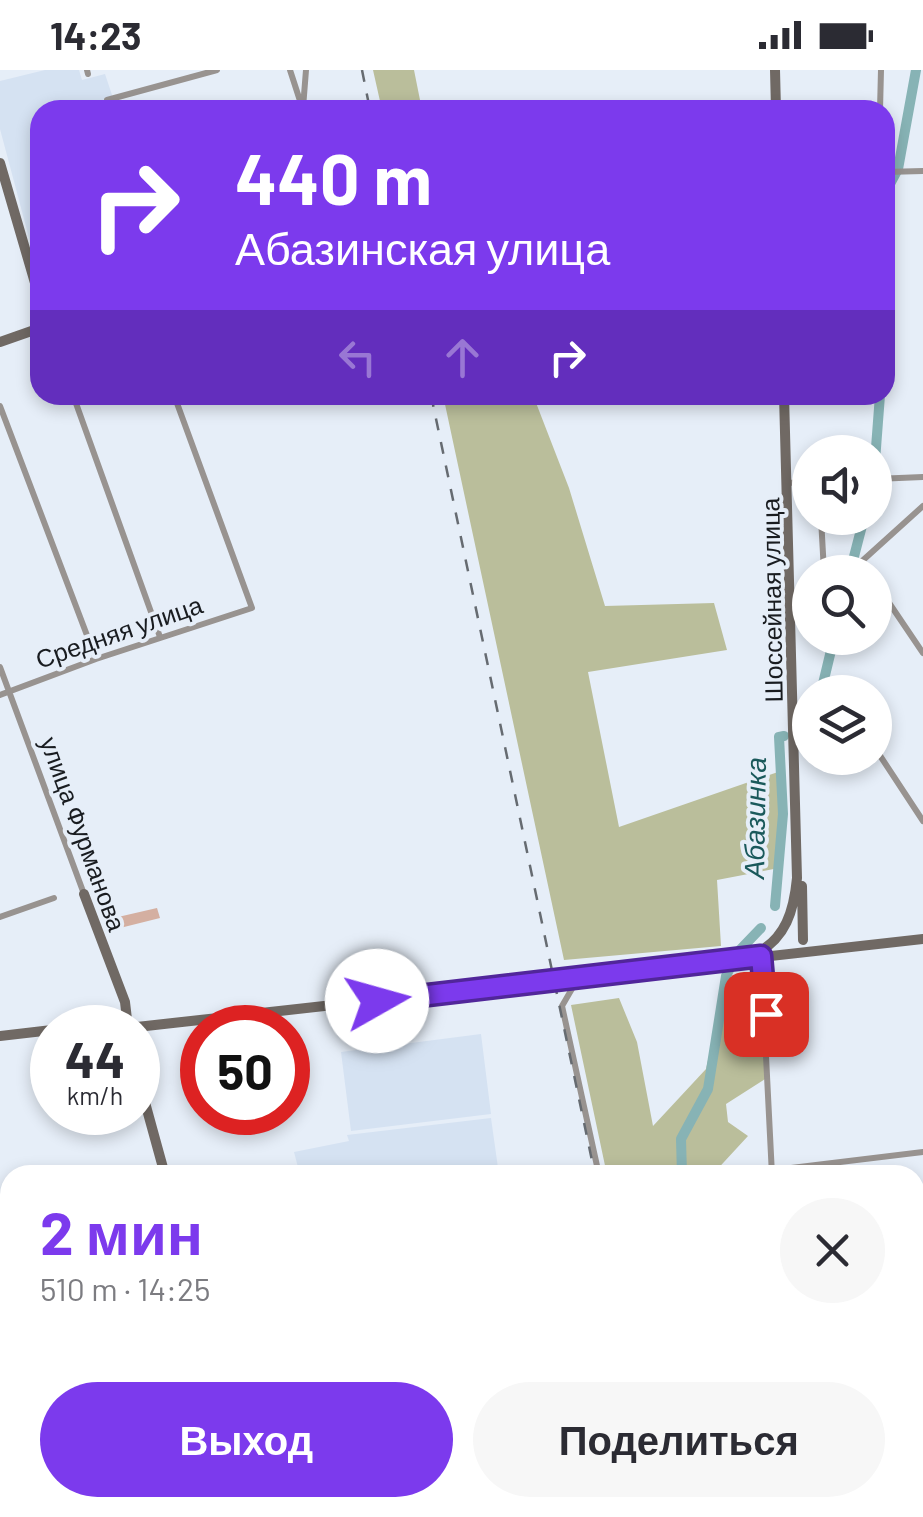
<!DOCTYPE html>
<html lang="ru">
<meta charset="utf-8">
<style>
:root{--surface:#fff;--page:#f7f7f7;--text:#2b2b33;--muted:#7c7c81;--accent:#7c3aed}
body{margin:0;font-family:Barlow,sans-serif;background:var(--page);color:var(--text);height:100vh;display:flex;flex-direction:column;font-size:38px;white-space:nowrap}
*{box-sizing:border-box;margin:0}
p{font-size:32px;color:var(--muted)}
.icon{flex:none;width:55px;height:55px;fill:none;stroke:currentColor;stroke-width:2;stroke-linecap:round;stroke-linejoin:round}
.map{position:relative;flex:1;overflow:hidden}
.drawer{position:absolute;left:0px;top:1095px;width:925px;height:352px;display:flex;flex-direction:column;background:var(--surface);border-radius:30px 30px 0 0;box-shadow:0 5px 15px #0003}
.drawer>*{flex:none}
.banner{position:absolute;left:30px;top:30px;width:865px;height:305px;border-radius:30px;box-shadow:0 5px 15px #0003;background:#7c3aed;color:#fff;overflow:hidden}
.fabs{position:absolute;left:792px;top:365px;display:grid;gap:20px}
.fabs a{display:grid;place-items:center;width:100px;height:100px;border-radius:50%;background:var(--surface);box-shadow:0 5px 15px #0003;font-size:50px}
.speed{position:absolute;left:30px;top:935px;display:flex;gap:20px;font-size:50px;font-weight:700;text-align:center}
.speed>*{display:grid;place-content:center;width:130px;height:130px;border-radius:50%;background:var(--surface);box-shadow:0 5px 15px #0003;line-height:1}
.speed small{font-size:25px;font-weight:400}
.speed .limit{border:15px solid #d22;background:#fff;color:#111}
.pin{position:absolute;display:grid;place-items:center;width:85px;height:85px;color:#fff;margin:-42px;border-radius:20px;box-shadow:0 5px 15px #0006}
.me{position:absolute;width:110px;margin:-55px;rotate:83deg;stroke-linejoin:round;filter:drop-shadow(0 0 8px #0008)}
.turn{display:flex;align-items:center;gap:35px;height:210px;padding:0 40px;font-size:45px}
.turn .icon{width:130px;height:130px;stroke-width:2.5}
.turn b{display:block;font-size:70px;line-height:85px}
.lanes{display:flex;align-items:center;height:95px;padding:0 40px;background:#0003;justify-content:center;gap:50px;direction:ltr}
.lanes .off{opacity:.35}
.round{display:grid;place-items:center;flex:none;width:105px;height:105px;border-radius:52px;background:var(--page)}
.summary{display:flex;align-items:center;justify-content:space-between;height:170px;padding:0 40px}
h1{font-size:60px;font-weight:700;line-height:75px;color:var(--accent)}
.action{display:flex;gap:20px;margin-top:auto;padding:20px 40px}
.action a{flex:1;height:115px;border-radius:60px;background:var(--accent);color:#fff;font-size:40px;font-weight:700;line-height:115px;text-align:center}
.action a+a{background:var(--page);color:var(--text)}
.status{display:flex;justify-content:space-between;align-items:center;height:70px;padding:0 50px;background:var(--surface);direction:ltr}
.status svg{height:28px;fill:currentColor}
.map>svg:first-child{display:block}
</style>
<div class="status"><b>14:23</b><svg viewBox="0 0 49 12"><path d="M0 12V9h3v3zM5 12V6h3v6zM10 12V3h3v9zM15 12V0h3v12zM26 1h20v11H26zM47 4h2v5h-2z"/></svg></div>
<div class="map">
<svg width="923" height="1447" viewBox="0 0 923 1447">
<rect width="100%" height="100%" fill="#e6eef8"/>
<path fill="#d5e2f2" d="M45 0H79L82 10 105 4 117 40H40V209L0 59V11Z
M481 964 491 1044 351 1061 341 982Z
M491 1048 499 1105H300L294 1082 349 1071 347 1065Z"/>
<path fill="#babe9b" d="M373 0H414L422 40H382Z
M443 325H533L569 418 605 536 714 533 727 580 588 602 619 757 778 702 779 798 717 810 721 876 564 890Z
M759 905 767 979 765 1009 726 1034 728 1052 748 1066 712 1105H607L571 935 619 928 637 972 653 1056 706 999 718 946 721 910Z"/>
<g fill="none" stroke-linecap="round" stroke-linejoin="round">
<path stroke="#87b3b5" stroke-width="10" d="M885 123 898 99 916 0
M875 391 880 325
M850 502 864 448
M821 622 834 568
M802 665 810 657
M775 836 783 744 779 667 784 666
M737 883 761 858
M682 1105 681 1069 708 1019 726 906 732 894
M717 1438V1447"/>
</g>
<path fill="#d4afa1" d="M157 838 160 848 108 861 105 850Z"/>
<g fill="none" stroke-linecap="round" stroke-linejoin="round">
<path stroke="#989390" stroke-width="6" d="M87 0 88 4
M290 0 303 40
M107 30 217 0
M303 38 306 0
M880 40 881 0
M885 102 923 101
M73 325 160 567
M0 336 96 589
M875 409 923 407
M786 413 810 412
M821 448 824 502
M869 502 861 492 923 436
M875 512 923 583
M0 597 84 824
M0 625 96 589 252 538 174 325
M875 678 923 751
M0 847 54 828
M761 887 772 1105
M580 905 562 936 599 1105
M733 1105 923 1082
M915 1156H923
M383 1438 386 1447
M510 1438 513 1447
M599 1438 602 1447
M669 1438 671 1447
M754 1438 756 1447
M823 1438 824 1447
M887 1438 889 1447"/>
<path stroke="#706964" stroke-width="10" d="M775 0 776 40
M0 93 40 230
M0 272 40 258
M802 816 803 870
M84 824 125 932 128 958
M755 884C786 869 794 840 797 808L784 325
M74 958 130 955
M128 958 923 869
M0 966 52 960
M138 1007 165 1105
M0 1294 10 1290
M94 1438V1447
M255 1438 258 1447"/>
<path stroke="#666b71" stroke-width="2.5" stroke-dasharray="12 12" stroke-linecap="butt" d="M362 0 370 40
M431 325 595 1105
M665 1438 667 1447"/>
</g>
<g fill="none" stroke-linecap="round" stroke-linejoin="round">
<g stroke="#51269a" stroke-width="25">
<path id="route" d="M377 931 761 886 766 944"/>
</g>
<use href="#route" stroke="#7c3aed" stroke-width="18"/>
</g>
<g text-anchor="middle" stroke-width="8" stroke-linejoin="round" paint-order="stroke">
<g font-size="25" fill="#191c20" stroke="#e6eef8">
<text transform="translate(772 530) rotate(-91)" y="9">Шоссейная улица</text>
<text transform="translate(119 562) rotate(-19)" y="9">Средняя улица</text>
<text transform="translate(83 764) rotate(70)" y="9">улица Фурманова</text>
</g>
<g font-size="28" font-style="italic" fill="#1a595b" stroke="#e6eef8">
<text transform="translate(755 748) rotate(-89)" y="10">Абазинка</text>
</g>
</g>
</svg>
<div class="fabs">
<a><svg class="icon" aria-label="sound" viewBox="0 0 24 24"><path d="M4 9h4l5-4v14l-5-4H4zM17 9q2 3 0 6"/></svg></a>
<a><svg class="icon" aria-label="search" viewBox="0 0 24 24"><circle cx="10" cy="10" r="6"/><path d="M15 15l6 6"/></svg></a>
<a><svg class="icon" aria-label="layers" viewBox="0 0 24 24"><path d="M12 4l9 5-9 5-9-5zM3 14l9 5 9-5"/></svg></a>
</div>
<div class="speed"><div>44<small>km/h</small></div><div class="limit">50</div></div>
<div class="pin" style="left:766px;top:944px;background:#d93025"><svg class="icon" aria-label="arrive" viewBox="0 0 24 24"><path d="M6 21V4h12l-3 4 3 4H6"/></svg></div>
<svg class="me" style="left:377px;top:931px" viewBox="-20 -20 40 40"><circle r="19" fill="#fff"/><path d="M0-13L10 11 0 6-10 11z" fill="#7c3aed"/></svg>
<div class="banner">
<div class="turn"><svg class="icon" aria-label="right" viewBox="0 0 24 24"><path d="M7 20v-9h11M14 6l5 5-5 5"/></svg><div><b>440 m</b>Абазинская улица</div></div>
<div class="lanes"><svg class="icon off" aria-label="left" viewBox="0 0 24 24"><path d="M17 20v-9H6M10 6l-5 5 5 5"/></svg><svg class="icon off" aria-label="ahead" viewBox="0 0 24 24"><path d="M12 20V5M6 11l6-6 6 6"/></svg><svg class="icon" aria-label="right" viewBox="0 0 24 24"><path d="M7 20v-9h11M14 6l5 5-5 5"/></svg></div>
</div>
<section class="drawer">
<div class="summary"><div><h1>2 мин</h1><p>510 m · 14:25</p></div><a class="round"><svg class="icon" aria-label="close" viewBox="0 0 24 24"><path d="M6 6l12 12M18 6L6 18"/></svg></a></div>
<div class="action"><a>Выход</a><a>Поделиться</a></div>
</section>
</div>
